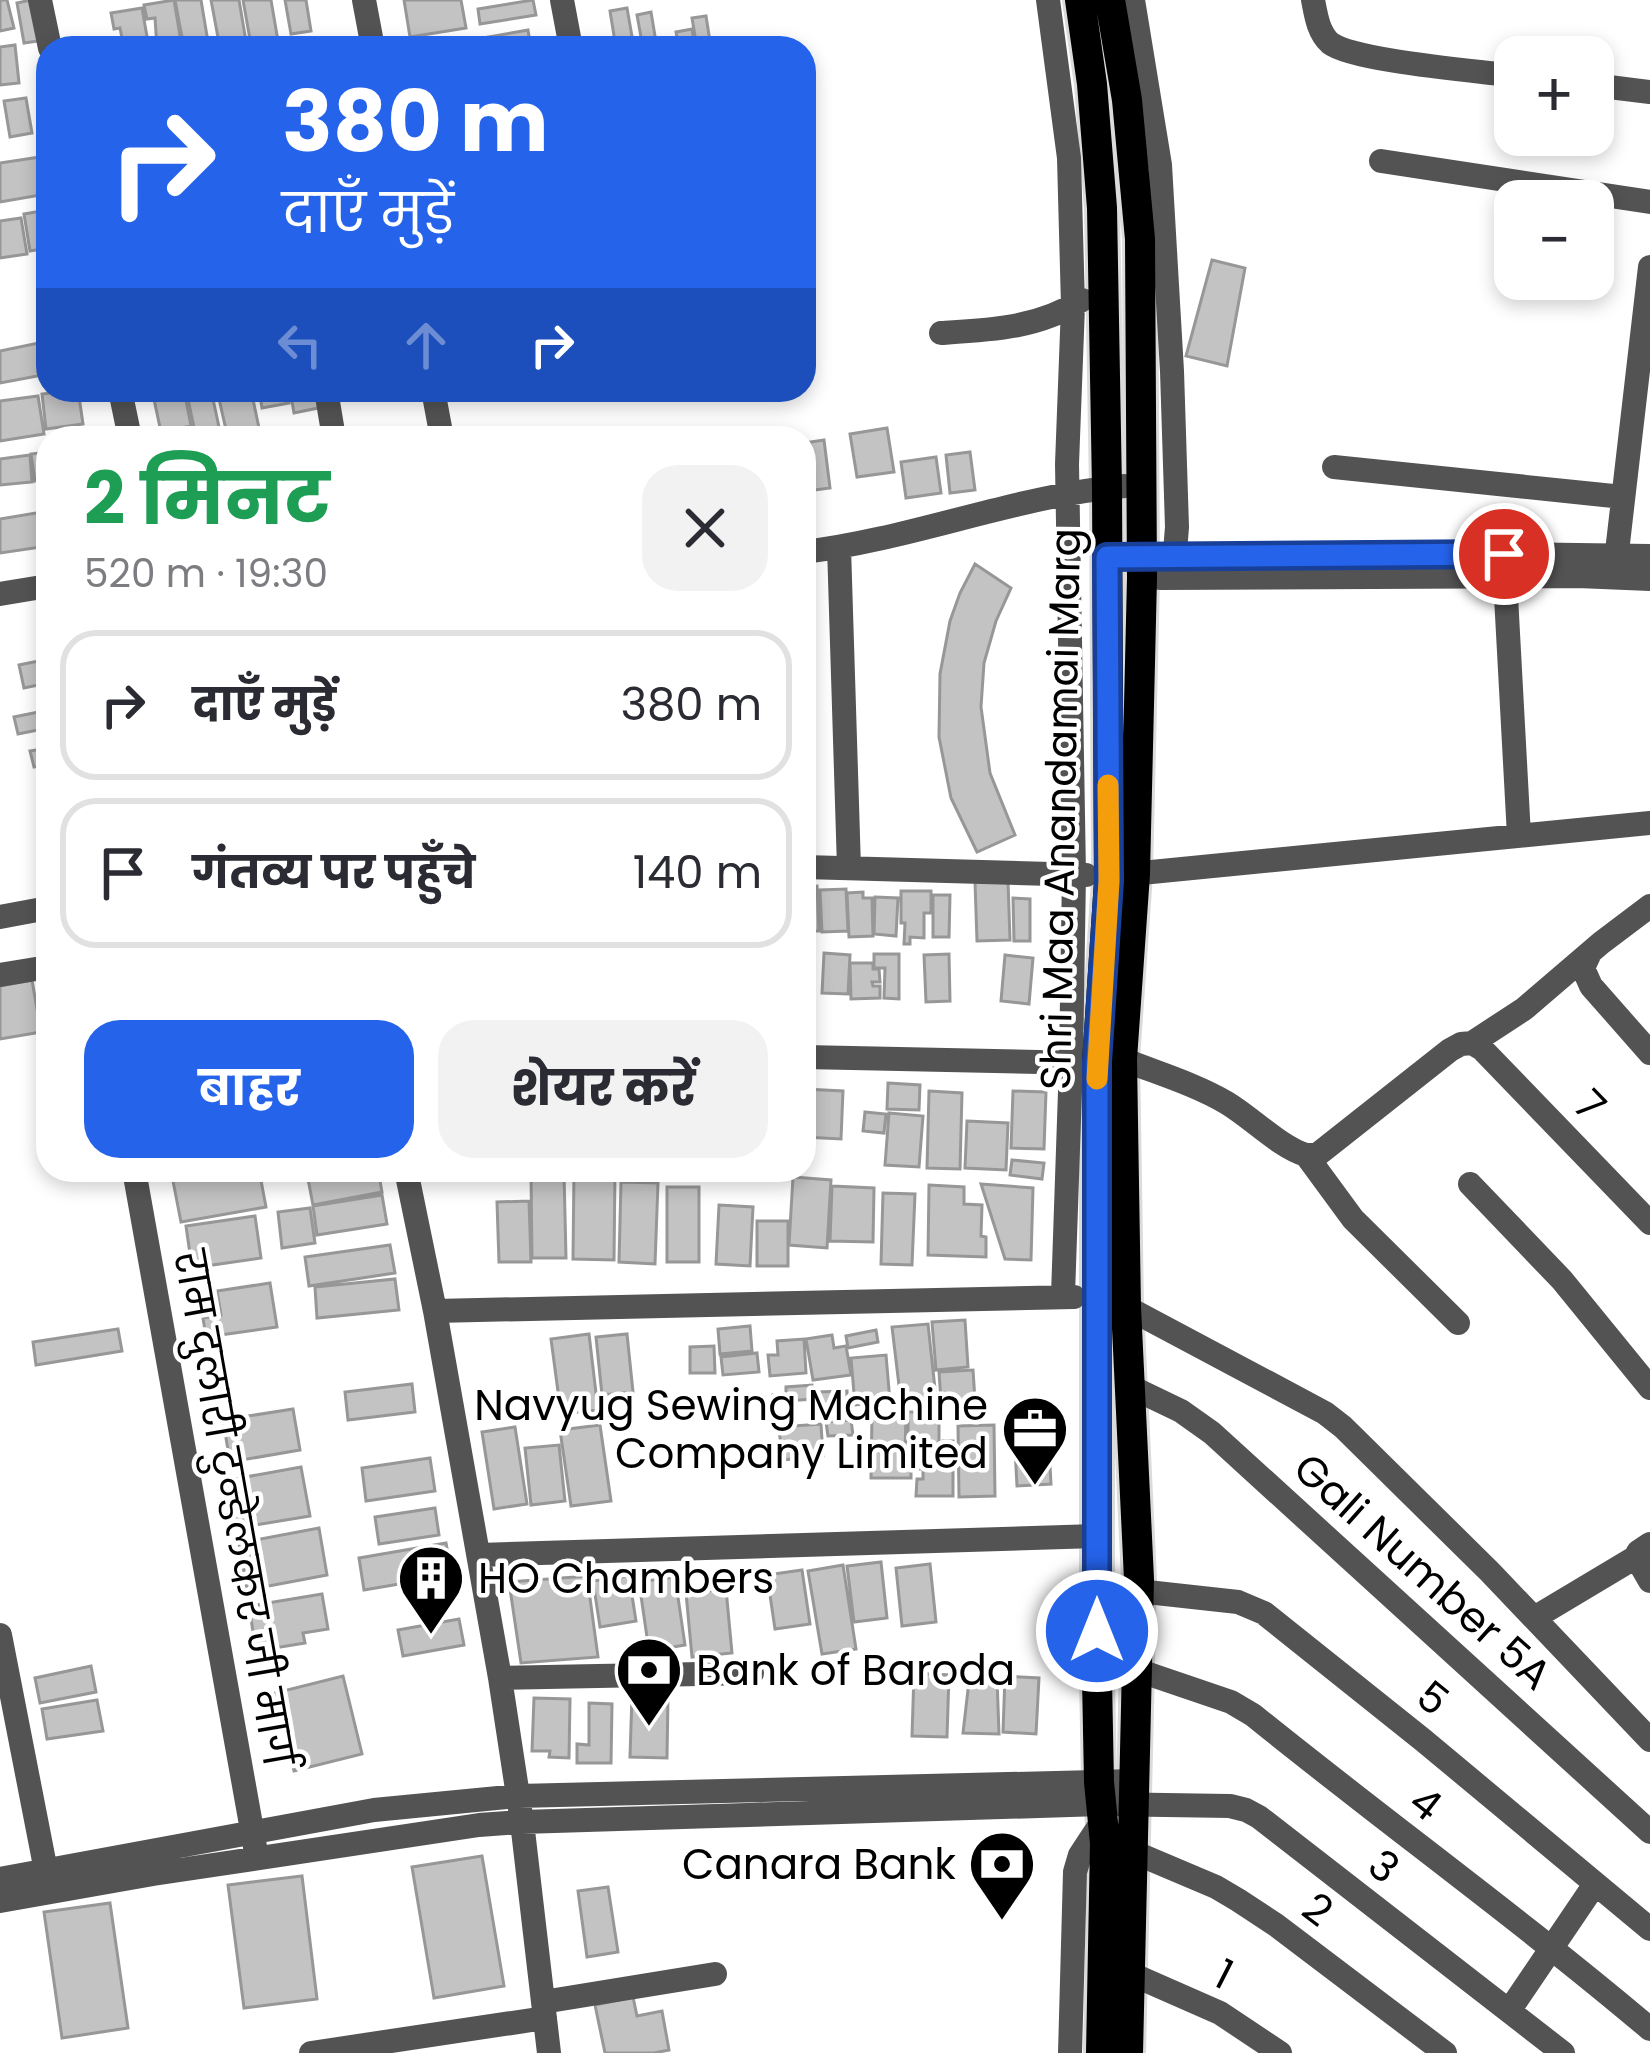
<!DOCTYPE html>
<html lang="hi">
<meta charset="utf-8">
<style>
:root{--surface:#fff;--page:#f2f2f3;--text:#2b2b33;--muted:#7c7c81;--line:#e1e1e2;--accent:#2563eb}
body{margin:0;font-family:Poppins,"Noto Sans Devanagari",sans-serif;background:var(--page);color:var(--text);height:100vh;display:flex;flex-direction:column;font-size:45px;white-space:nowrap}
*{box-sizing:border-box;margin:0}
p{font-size:39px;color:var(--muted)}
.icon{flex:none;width:66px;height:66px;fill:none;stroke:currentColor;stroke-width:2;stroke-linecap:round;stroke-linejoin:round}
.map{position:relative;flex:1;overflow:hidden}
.details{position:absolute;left:36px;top:426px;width:780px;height:756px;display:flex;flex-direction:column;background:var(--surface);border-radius:36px;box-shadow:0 6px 18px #0003}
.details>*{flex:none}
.guide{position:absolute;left:36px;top:36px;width:780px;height:366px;border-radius:36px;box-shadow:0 6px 18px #0003;background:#2563eb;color:#fff;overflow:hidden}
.tools{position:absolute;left:1494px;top:36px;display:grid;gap:24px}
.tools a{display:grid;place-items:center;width:120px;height:120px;border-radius:24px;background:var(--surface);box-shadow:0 6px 18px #0003;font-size:60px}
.pin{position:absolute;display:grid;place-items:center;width:102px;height:102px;color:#fff;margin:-51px;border:6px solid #fff;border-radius:50%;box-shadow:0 3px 12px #0007}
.me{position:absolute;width:132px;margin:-66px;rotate:0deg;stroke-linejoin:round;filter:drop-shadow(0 0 9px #0008)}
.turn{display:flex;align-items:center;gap:42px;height:252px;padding:0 48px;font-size:54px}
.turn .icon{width:156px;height:156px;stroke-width:2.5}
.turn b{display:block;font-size:84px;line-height:102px}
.lanes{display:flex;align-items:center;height:114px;padding:0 48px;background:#0003;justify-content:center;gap:60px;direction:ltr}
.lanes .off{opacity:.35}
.round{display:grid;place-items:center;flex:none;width:126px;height:126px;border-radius:36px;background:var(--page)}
.summary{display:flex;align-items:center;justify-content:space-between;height:204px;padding:0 48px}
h1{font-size:72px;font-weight:700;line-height:90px;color:#1e9e55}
.action{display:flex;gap:24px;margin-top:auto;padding:24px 48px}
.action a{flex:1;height:138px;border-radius:36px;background:var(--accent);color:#fff;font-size:48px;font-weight:700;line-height:138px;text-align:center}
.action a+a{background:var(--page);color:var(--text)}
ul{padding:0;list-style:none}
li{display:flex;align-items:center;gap:36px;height:150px;margin:0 24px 18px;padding:0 24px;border:6px solid var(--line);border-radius:36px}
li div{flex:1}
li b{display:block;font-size:45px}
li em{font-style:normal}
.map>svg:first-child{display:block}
</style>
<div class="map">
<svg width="1650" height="2053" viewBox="0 0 1650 2053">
<rect width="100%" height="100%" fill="#fff"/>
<path fill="#c3c3c3" stroke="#979797" stroke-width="3" d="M0 0H7L14 28 0 31Z
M31 0 38 41 24 43 17 3Z
M174 0 182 48H157L155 18 147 19 144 5Z
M175 0H201L209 48H184Z
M211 0H239L247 47 220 48Z
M243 0H271L278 41 251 45Z
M285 0H306L311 31 291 34Z
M404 0H461L466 28 410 37Z
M533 0 536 15 480 24 478 9Z
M142 8 149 48H124L120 28 114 29 111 13Z
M627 8 634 48H616L610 11Z
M651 12 657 48H643L637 15Z
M706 16 711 48H697L692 18Z
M692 29 695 48H679L676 32Z
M528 30 531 48H478L477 39Z
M15 45 19 83 0 85V47Z
M26 98 32 133 10 137 4 101Z
M40 157 46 194 0 202V163Z
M47 210 48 248 30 251 24 214Z
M21 218 27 254 0 258V221Z
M1212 260 1245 268 1227 366 1186 356Z
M48 341V374L0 383V351Z
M78 390 83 424 46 429 42 394Z
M152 390H184L191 426 161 432Z
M186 390H211L219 427 195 432Z
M217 390H251L259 428 227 434Z
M259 390H286L289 403 262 408Z
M290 390H319L323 407 294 413Z
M38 396 44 434 0 441V401Z
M887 428 894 472 857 477 850 434Z
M824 440 830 488 807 491 804 443Z
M48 452V479L35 481 31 454Z
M970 452 975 490 950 493 946 455Z
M30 455 32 482 0 485V459Z
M936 457 941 493 906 498 901 462Z
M48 511V546L0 553V519Z
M975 564 1011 588 996 621 984 663 981 707 990 773 1015 835 977 852 951 798 939 737 940 674 950 621 960 593Z
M48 659V683L24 688 19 665Z
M48 710V728L18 734 14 717Z
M48 748V764L34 767 30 751Z
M1008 881 1010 940 977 941 975 882Z
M817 886 819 931H804V887Z
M846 889 848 931 822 932 820 890Z
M901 891H931V913H924V938L910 937V944H904L905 923H901Z
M863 892V898H872L873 936 849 937 847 893Z
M933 895H950L949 937H933Z
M875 897 898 898 896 936 874 934Z
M1013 898 1030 899V941H1014Z
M824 953 850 955 848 994 822 993Z
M874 954H899V999L884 998 885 968H874Z
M949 954 950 1001 926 1002 924 955Z
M1005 955 1033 958 1029 1004 1001 1001Z
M850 963H873V969H879L880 982H872L873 986H880V998L851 999Z
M32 980 41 1032 0 1039V986Z
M888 1083 920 1085 919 1110 887 1109Z
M804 1089 843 1091 841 1139 804 1137Z
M929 1091 962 1093 960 1169 927 1168Z
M1013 1091 1046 1092 1044 1149 1011 1148Z
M865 1112 886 1114 884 1133 863 1131Z
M889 1113 923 1116 919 1167 885 1165Z
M967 1121 1008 1123 1006 1170 965 1168Z
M1012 1160 1044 1163 1042 1179 1010 1175Z
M233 1170H259L266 1207 181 1222 173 1181Z
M360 1170H378L382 1192 313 1205 308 1179Z
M574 1170H615L614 1260 573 1259Z
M531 1173H564L566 1258H532Z
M793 1177 831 1180 827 1248 789 1245Z
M621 1182 658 1183 655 1264 619 1262Z
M981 1184 1033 1188 1031 1260 1005 1259Z
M929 1185 964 1187V1204L982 1205 981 1236 986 1237V1257L928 1255Z
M832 1186 874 1188 873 1242 830 1241Z
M667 1187H699V1262H667Z
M883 1193 915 1194 912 1265 881 1264Z
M382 1195 387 1224 317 1235 313 1206Z
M529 1201 531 1262H499L497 1202Z
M719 1205 753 1207 750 1266 716 1264Z
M310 1208 315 1243 282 1248 278 1212Z
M255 1216 261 1258 192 1268 186 1226Z
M757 1221H788V1266H757Z
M390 1245 395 1273 309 1286 305 1257Z
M395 1279 399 1310 317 1318 315 1287Z
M270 1283 277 1327 206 1337 203 1318 221 1315 217 1291Z
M965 1320 968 1367 936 1370 932 1322Z
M928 1324 936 1398 901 1402 892 1327Z
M750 1326 752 1351 720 1354 718 1329Z
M118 1329 122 1351 36 1365 33 1342Z
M876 1330 878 1342 848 1348 846 1336Z
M589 1334 598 1410 561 1414 551 1339Z
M627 1334 633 1392 602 1395 596 1337Z
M832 1335 834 1348 846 1346 851 1375 813 1380 806 1339Z
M804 1339 806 1373 770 1376 768 1355H778L777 1341Z
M714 1346 715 1373H690V1347Z
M757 1353 759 1372 723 1375 721 1357Z
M886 1355 890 1402 855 1405 851 1358Z
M973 1370 975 1400 941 1401 939 1372Z
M412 1384 415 1412 348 1420 345 1392Z
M812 1385 813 1399 773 1402V1395L786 1394V1387Z
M847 1391V1411H833V1417H818L817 1392Z
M293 1409 300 1450 230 1462 223 1420Z
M1047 1410 1051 1484 1017 1486 1013 1412Z
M908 1412H939V1451L908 1450Z
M872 1414 906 1415 905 1453H921V1469H911V1478H871Z
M851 1420 853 1435 828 1436 826 1422Z
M821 1424 823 1456 782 1460 779 1427Z
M600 1425 611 1501 571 1506 560 1430Z
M994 1425 995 1496 959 1497 958 1426Z
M515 1427 527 1504 494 1509 482 1432Z
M943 1441H953V1496H916L917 1479H923V1464H943Z
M559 1445 565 1501 531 1505 525 1448Z
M430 1458 435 1491 366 1501 362 1468Z
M301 1467 310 1516 237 1528 229 1480Z
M435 1508 439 1535 379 1544 375 1517Z
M319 1528 327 1575 247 1590 239 1543Z
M446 1543 452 1575 364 1590 359 1558Z
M881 1562 887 1618 854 1622 847 1566Z
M930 1564 936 1622 902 1626 896 1568Z
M843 1565 856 1649 822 1654 808 1571Z
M802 1570 810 1624 775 1629 767 1575Z
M587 1576 598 1657 521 1663 509 1582Z
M629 1576 636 1621 600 1627 593 1581Z
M675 1577 685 1645 649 1651 639 1582Z
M726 1589 732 1653 692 1657 686 1593Z
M322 1594 328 1629 303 1633 305 1643 256 1651 249 1606Z
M459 1619 464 1645 403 1656 398 1630Z
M91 1666 96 1692 40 1703 35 1678Z
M914 1673 949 1675 947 1737 912 1736Z
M343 1676 362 1754 294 1771 275 1693Z
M1005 1676 1039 1678 1036 1734 1003 1732Z
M997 1678 999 1734 963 1733 969 1681Z
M632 1695 668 1696 667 1758 630 1757Z
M534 1698 570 1699 569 1758 549 1757 550 1751H532Z
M97 1700 103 1731 47 1739 42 1709Z
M589 1703 612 1704 611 1763H577V1744L589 1745Z
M482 1856 504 1986 434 1998 412 1867Z
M302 1876 317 1999 244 2008 228 1885Z
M608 1887 618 1952 587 1957 578 1891Z
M110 1903 128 2028 62 2038 44 1912Z
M633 1997 637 2016 662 2011 669 2050 654 2053H605L595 2005Z"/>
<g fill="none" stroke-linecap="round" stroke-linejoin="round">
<g stroke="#dbdbdb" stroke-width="36">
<path id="major" d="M1080 0 1092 84 1102 208 1107 488 1109 881 1097 1062V1679L1099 1782 1105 1843 1101 2053
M1110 0 1127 100 1140 239 1142 578 1135 874 1122 1059 1126 1307 1139 1579 1128 2053"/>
</g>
<path stroke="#535353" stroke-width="24" d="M40 0 50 48
M364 0 373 48
M562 0 571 48
M1048 0 1069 158 1073 306 1067 464 1074 874 1071 1062 1063 1295
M1133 0 1160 165 1172 371 1177 527 1173 577
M1313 0C1316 15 1318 32 1330 43 1353 61 1480 71 1515 76
M1593 85 1650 92
M1381 161 1650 202
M941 333C991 330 1039 328 1082 300
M120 390 130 438
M326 390 334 438
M433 390 442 438
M1334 467 1623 497
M839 547 849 868
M804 552C912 539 1015 496 1125 486
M1107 557 1504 554 1650 556
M1615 569 1650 267
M1160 578 1578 576 1650 579
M1505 578 1519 836
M0 594 48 586
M804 867 1086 875
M1121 875 1650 823
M0 917 48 908
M1590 953 1583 968 1591 986 1650 1053
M0 975 48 967
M1472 1043 1482 1049 1650 1223
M804 1057 1084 1063
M1122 1059C1157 1073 1195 1084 1227 1103 1252 1118 1281 1148 1306 1155L1353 1219 1458 1323
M1306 1155H1317L1450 1050 1461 1044 1472 1043 1524 1009 1601 943 1650 906
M134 1170 255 1847
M406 1170 435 1311 500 1678 522 1822 549 2053
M1470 1184 1562 1280 1650 1388
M1126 1307 1325 1413 1343 1427 1490 1572 1650 1740
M435 1311 1074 1297
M1129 1386 1181 1411 1212 1433 1650 1832
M1650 1544 1638 1552 1636 1557 1650 1581
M479 1555 1097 1536
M1138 1591 1238 1602 1264 1613 1423 1740 1650 1929
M1534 1618 1636 1557
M0 1635 46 1871
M1137 1670 1231 1702 1253 1715C1384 1821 1521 1920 1650 2029
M500 1678 752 1673
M1131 1851 1216 1887 1238 1900 1276 1925 1445 2053
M0 1879 374 1810 518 1796 1135 1781
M0 1901 153 1874 479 1825 522 1822 1101 1804 1230 1806 1246 1810 1259 1817 1563 2053
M1129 1973 1220 2013 1280 2053
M543 2002 715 1974
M1509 2011 1595 1884
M311 2053 545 2018
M1070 2053 1075 1872 1080 1855 1103 1820"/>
<use href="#major" stroke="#000" stroke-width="30"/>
</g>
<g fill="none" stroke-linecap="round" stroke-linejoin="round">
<g stroke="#184099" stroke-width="30">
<path id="route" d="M1097 1631V1062L1109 881 1107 557 1504 554"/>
</g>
<use href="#route" stroke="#2563eb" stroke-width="21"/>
<path stroke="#f59e0b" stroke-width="21" d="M1097 1079 1109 881 1108 785"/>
</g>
<defs>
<g id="office-pin" transform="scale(3.45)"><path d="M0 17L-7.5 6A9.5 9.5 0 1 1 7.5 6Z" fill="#000" stroke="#fff"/><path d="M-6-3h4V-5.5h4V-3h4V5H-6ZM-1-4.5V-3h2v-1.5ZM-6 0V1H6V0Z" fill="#fff"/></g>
<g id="building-pin" transform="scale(3.45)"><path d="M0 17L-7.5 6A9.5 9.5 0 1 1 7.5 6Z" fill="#000" stroke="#fff"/><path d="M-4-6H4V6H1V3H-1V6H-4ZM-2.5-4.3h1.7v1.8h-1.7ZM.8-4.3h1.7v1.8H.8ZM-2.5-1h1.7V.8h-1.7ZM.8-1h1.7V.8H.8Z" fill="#fff"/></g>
<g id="bank-pin" transform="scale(3.45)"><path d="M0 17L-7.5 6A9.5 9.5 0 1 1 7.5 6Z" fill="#000" stroke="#fff"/><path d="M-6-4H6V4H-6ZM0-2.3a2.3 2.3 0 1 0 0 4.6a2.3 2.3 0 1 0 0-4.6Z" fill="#fff"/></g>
</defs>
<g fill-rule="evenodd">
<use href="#office-pin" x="1035" y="1429"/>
<use href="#building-pin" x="431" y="1578"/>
<use href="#bank-pin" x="649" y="1670"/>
<use href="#bank-pin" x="1002" y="1864"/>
</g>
<g text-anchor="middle" stroke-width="9" stroke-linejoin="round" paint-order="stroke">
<g font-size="42" fill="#000" stroke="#fff">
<text transform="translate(1060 809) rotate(-89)" y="15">Shri Maa Anandamai Marg</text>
<text transform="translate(1590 1105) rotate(46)" y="15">7</text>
<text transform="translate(234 1508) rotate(80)" y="15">राम दुलारी टुन्डेलकर जी मार्ग</text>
<text transform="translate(1423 1571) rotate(42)" y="15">Gali Number 5A</text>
<text transform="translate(1433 1698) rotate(39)" y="15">5</text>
<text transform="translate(1426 1803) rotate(38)" y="15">4</text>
<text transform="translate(1384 1866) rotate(38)" y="15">3</text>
<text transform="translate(1318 1909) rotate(37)" y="15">2</text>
<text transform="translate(1224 1974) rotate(27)" y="15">1</text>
</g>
<g font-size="42" fill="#000" stroke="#fff" text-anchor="end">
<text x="988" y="1420">Navyug Sewing Machine<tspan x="988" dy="48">Company Limited</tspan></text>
<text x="478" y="1593" text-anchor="start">HO Chambers</text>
<text x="696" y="1685" text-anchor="start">Bank of Baroda</text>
<text x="956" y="1879">Canara Bank</text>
</g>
</g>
</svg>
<div class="tools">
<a>+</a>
<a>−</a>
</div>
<div class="pin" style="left:1504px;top:554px;background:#d93025"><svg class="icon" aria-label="arrive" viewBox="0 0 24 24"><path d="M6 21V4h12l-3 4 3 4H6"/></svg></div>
<svg class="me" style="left:1097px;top:1631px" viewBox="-20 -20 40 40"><circle r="17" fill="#2563eb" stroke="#fff" stroke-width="3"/><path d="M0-11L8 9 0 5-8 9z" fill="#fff"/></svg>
<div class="guide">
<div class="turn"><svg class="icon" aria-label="right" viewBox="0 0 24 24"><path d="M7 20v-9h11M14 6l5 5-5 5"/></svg><div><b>380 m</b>दाएँ मुड़ें</div></div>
<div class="lanes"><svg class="icon off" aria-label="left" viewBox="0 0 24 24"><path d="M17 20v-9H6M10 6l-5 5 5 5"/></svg><svg class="icon off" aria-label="ahead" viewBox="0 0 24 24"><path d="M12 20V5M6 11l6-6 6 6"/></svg><svg class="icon" aria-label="right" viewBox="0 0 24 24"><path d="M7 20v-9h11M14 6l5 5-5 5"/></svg></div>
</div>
<section class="details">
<div class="summary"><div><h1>2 मिनट</h1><p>520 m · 19:30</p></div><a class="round"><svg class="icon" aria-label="close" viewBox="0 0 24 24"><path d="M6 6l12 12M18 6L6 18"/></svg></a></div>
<ul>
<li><svg class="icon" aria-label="right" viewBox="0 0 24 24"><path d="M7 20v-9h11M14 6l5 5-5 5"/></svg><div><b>दाएँ मुड़ें</b></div><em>380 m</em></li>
<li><svg class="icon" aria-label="arrive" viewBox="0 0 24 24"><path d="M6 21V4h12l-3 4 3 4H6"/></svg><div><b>गंतव्य पर पहुँचे</b></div><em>140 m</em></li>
</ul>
<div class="action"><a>बाहर</a><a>शेयर करें</a></div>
</section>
</div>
